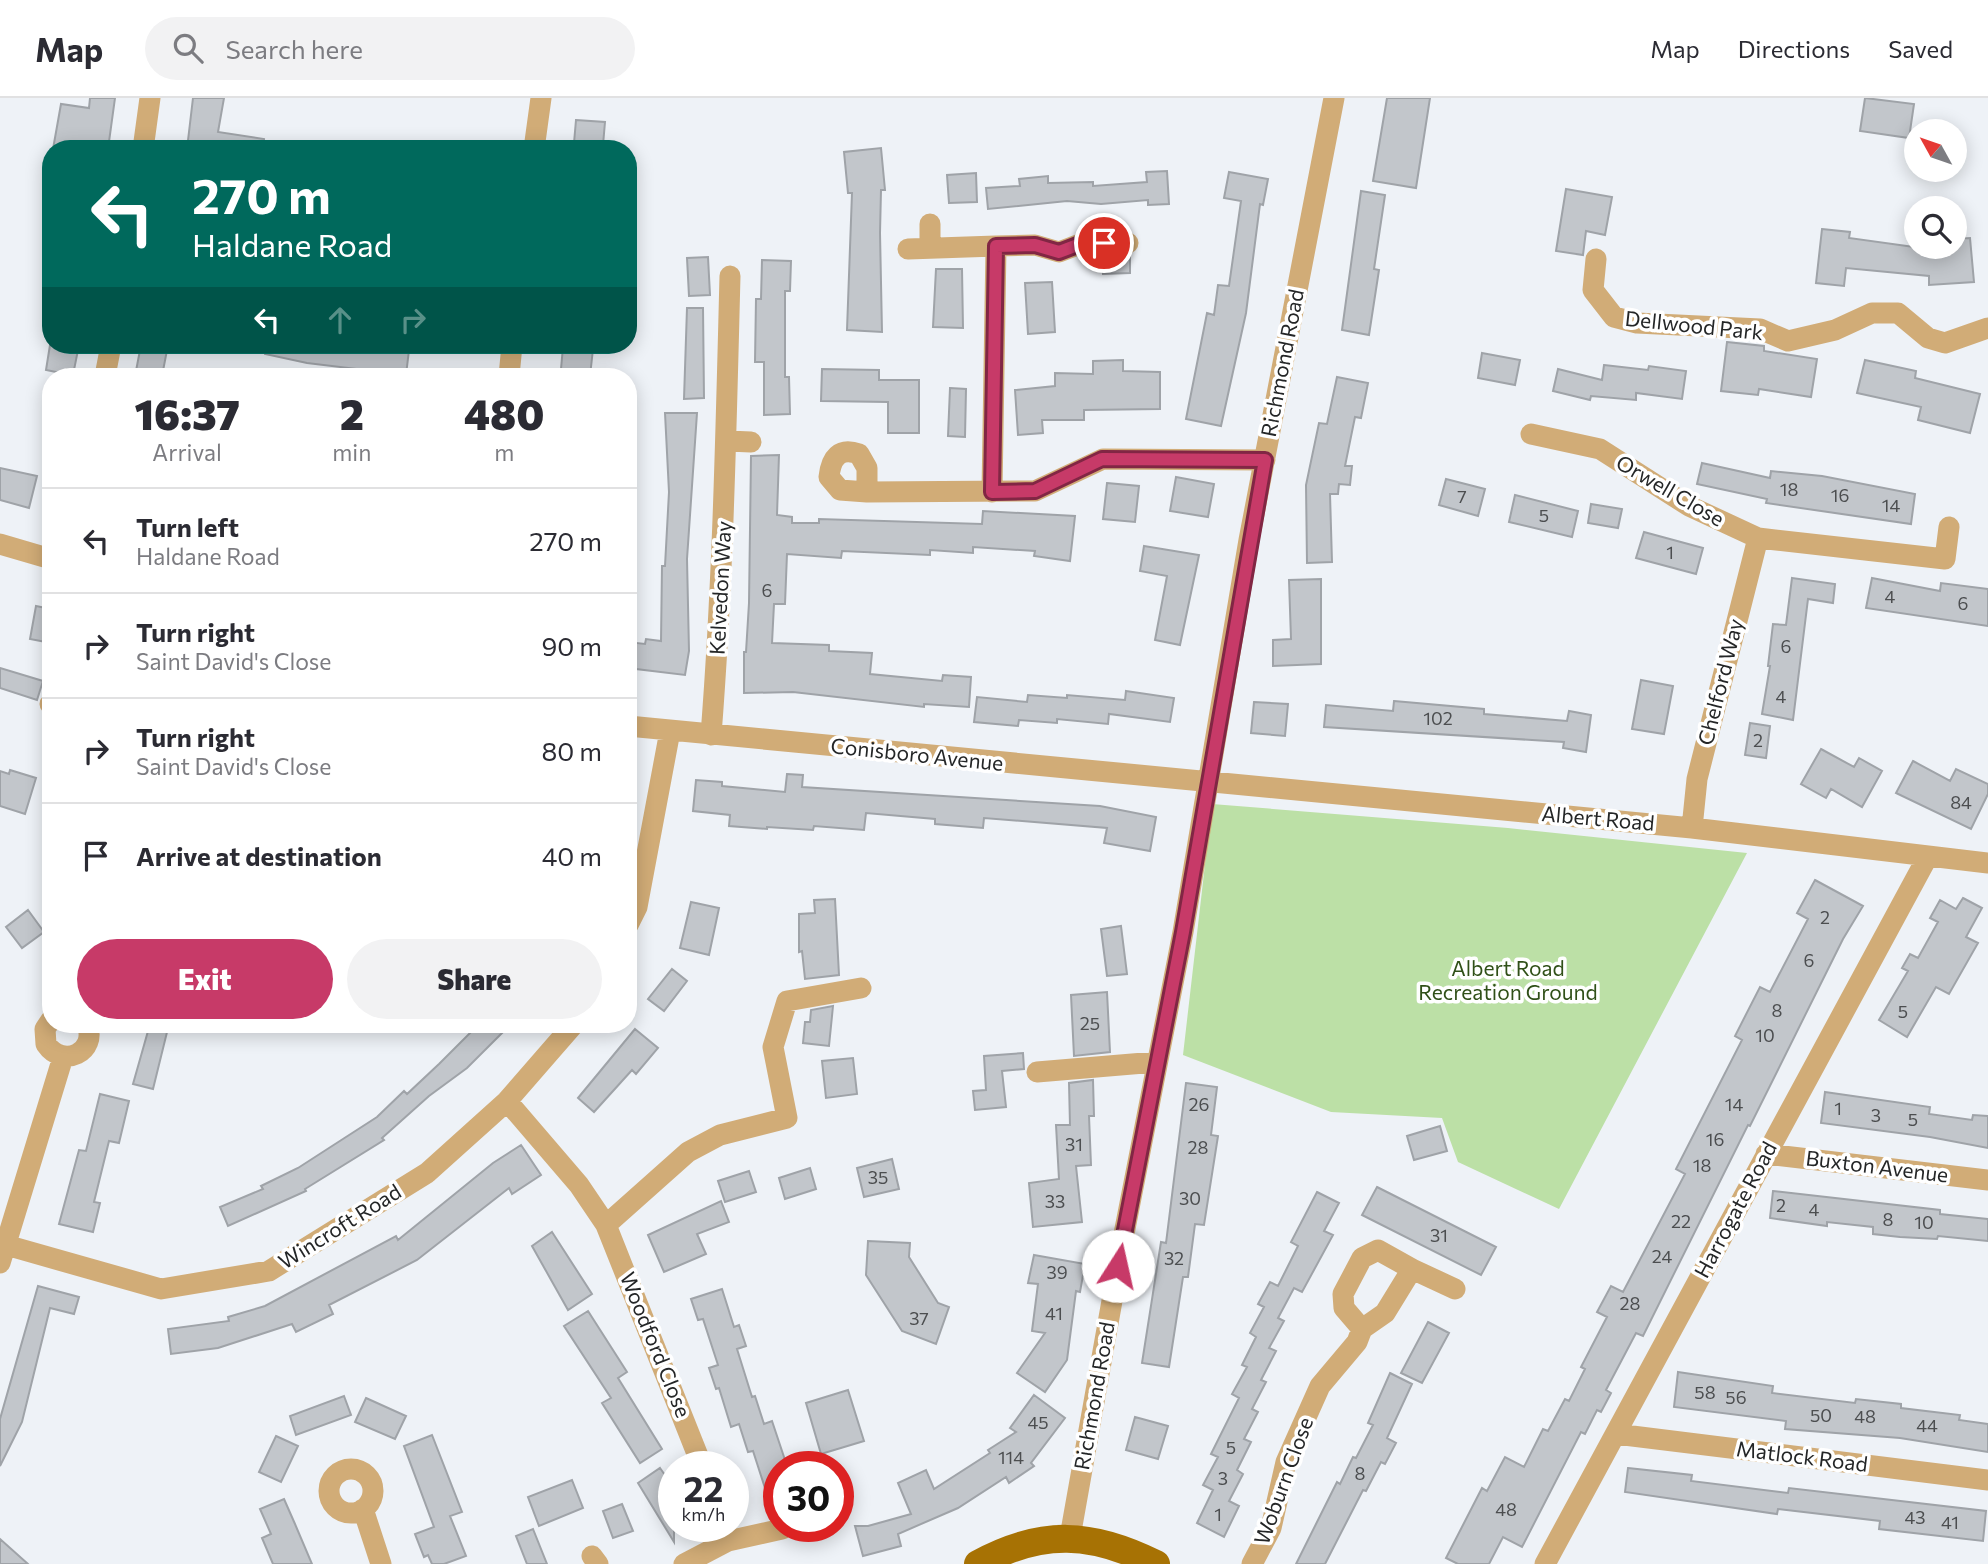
<!DOCTYPE html>
<style>
:root{--surface:#fff;--page:#f2f2f3;--text:#2b2b33;--muted:#7c7c81;--line:#e1e1e2;--accent:#c73a68}
body{margin:0;font-family:Commissioner,sans-serif;background:var(--page);color:var(--text);height:100vh;display:flex;flex-direction:column;font-size:26px;white-space:nowrap}
*{box-sizing:border-box;margin:0}
p{font-size:23px;color:var(--muted)}
.icon{flex:none;width:38px;height:38px;fill:none;stroke:currentColor;stroke-width:2;stroke-linecap:round;stroke-linejoin:round}
.map{position:relative;flex:1;overflow:hidden}
.sheet{position:absolute;left:42px;top:270px;width:595px;height:665px;display:flex;flex-direction:column;background:var(--surface);border-radius:28px;box-shadow:0 4px 18px #0003}
.sheet>*{flex:none}
.banner{position:absolute;left:42px;top:42px;width:595px;height:214px;border-radius:28px;box-shadow:0 4px 18px #0003;background:#00695c;color:#fff;overflow:hidden}
.needle{width:46px;rotate:310deg}
.fabs{position:absolute;left:1904px;top:21px;display:grid;gap:14px}
.fabs a{display:grid;place-items:center;width:63px;height:63px;border-radius:50%;background:var(--surface);box-shadow:0 4px 18px #0003;font-size:35px}
.speed{position:absolute;left:658px;top:1353px;display:flex;gap:14px;font-size:35px;font-weight:700;text-align:center}
.speed>*{display:grid;place-content:center;width:91px;height:91px;border-radius:50%;background:var(--surface);box-shadow:0 4px 18px #0003;line-height:1}
.speed small{font-size:18px;font-weight:400}
.speed .limit{border:10px solid #d22;background:#fff;color:#111}
.pin{position:absolute;display:grid;place-items:center;width:60px;height:60px;color:#fff;margin:-30px;border:4px solid #fff;border-radius:50%;box-shadow:0 2px 7px #0007}
.me{position:absolute;width:77px;margin:-38px;rotate:10deg;stroke-linejoin:round;filter:drop-shadow(0 0 5px #0008)}
.turn{display:flex;align-items:center;gap:24px;height:147px;padding:0 35px;font-size:32px}
.turn .icon{width:91px;height:91px;stroke-width:2.5}
.turn b{display:block;font-size:49px;line-height:60px}
.lanes{display:flex;align-items:center;height:66px;padding:0 35px;background:#0003;justify-content:center;gap:35px;direction:ltr}
.lanes .off{opacity:.35}
.eta{display:flex;justify-content:space-evenly;align-items:center;height:119px;text-align:center}
.eta b{font-size:42px;font-weight:800;line-height:49px}
.primary-button{display:flex;gap:14px;margin-top:auto;padding:14px 35px}
.primary-button a{flex:1;height:80px;border-radius:42px;background:var(--accent);color:#fff;font-size:28px;font-weight:800;line-height:80px;text-align:center}
.primary-button a+a{background:var(--page);color:var(--text)}
ul{padding:0;list-style:none}
li{display:flex;align-items:center;gap:21px;height:105px;padding:0 35px;border-top:2px solid var(--line)}
li div{flex:1}
li b{display:block;font-size:26px}
li em{font-style:normal}
header{display:flex;align-items:center;gap:42px;box-sizing:border-box;height:98px;padding:0 35px;background:var(--surface);border-bottom:2px solid var(--line)}
header strong{font-size:33px}
nav{display:flex;gap:38px;margin-inline-start:auto;font-size:24px}
.search{width:490px;height:63px;background:var(--page);display:flex;align-items:center;gap:18px;box-sizing:border-box;padding:0 24px;border-radius:38px;color:var(--muted);font-size:26px}
.map>svg:first-child{display:block}
</style>
<header>
<strong>Map</strong>
<div class="search"><svg class="icon" aria-label="search" viewBox="0 0 24 24"><circle cx="10" cy="10" r="6"/><path d="M15 15l6 6"/></svg>Search here</div>
<nav><a>Map</a><a>Directions</a><a>Saved</a></nav>
</header>
<div class="map">
<svg width="1988" height="1466" viewBox="0 0 1988 1466">
<rect width="100%" height="100%" fill="#eef2f7"/>
<path fill="#bce0a6" d="M1212 706 1508 730 1747 755 1559 1111 1458 1064 1442 1020 1331 1014 1183 957Z"/>
<path fill="#c2c6cb" stroke="#9fa3a8" stroke-width="2" d="M90 0H115L108 51H53L61 6 89 10Z
M193 0H224L218 34 264 41 263 51H187Z
M1387 0H1430L1416 90 1373 83Z
M1865 0 1914 6 1909 40 1860 33Z
M576 22 605 24 603 47 574 45Z
M881 50 885 92H881L880 135 882 234 847 232 852 95H848L844 54Z
M1167 73 1169 106 1148 107V102L1101 106 1067 103 988 111 986 90 1020 88 1019 81 1048 78V85L1093 84V88L1147 84 1146 74Z
M1229 74 1268 81 1263 107 1260 106 1246 215 1221 328 1186 321 1207 215 1214 217 1218 187 1229 188 1241 103 1224 100Z
M976 75 977 104 949 105 947 77Z
M1566 91 1612 99 1605 137 1586 133 1583 157 1556 153Z
M1361 93 1385 97 1374 171 1379 172 1369 237 1342 232Z
M1822 131 1850 134 1849 140 1914 149H1955V141L1970 140 1974 184 1929 187V178L1846 170 1844 188 1816 185Z
M1130 158V175L1103 176V159Z
M708 159 710 197 689 198 687 160Z
M762 162 791 163 790 193H785V279H789L790 316 764 317V264H755L756 201H761Z
M936 171H962L963 230 933 229Z
M1052 184 1055 234 1028 236 1025 185Z
M687 210H703L704 300 684 301Z
M1727 244 1764 248V253L1817 261 1811 299 1759 291 1758 297 1721 293Z
M50 247H79L74 272 67 271 66 276 46 272Z
M141 247H168L162 278H135Z
M265 247H370L409 252 406 277 307 265 265 256Z
M563 249 593 251 590 278H567V272L561 271Z
M1482 255 1520 262 1515 287 1478 280Z
M1123 262V273L1160 274V311L1084 312V322H1042L1043 335 1018 337 1015 292 1055 288V275L1093 276V263Z
M1865 262 1916 273 1915 280 1980 296 1970 335 1918 322 1921 309 1857 295Z
M1604 267 1648 272 1649 268 1686 273 1682 301 1636 295V302L1591 298 1590 302 1553 293 1558 271 1602 282Z
M822 271 879 272V282H919V335H888V304L821 303Z
M1337 279 1368 285 1361 320 1355 319 1345 368H1352L1350 387 1339 386 1338 396H1330L1332 464 1307 465 1306 387 1319 325 1327 326Z
M950 290 966 291 965 339 948 338Z
M665 315H697L687 461 689 553 685 577 628 570V544L645 546 646 541 661 543 662 468H665L669 394Z
M779 357 777 417 792 419V425H819V421L982 426 983 413 1075 418 1070 463 1034 458 1035 453 973 449V455L930 452V457L842 453 841 460 787 456 785 506H774L772 545 829 547V553L872 555 870 576 942 583 943 577 971 579 969 609 924 606V609L793 594 744 595V554H746L749 505 751 358Z
M1702 365 1770 380 1771 373 1822 378 1915 396 1911 426 1766 405 1767 401 1697 386Z
M0 370 37 378 29 410 0 402Z
M1176 379 1214 386 1208 419 1170 413Z
M1446 381 1485 391 1478 418 1439 407Z
M1107 385 1139 388 1135 424 1103 421Z
M1515 397 1578 413 1572 439 1509 424Z
M1591 406 1622 411 1618 430 1588 425Z
M1644 434 1703 450 1696 476 1636 460Z
M1144 448 1199 457 1180 547 1155 542 1167 478 1140 473Z
M1792 480 1835 486 1833 505 1808 501 1793 622 1762 616 1770 568H1768L1773 526 1786 527Z
M1872 480 1940 493 1941 485 1988 491V528L1866 510Z
M1321 481V566L1273 568V542L1291 541 1289 482Z
M36 508 51 511V545L30 541Z
M0 570 43 583 37 602 0 590Z
M1641 582 1673 588 1664 636 1632 631Z
M1126 593 1174 600 1170 624 1109 616 1108 626 1057 621V625L1019 622 1018 628 974 624 977 599 1027 604 1028 597 1067 600V597L1125 602Z
M1394 603 1484 611V616L1567 623 1569 613 1591 617 1586 654 1563 650 1564 644 1324 629 1326 607 1393 613Z
M1254 604 1288 606 1285 638 1251 635Z
M1750 625 1770 628 1766 660 1745 657Z
M1821 651 1854 669 1859 660 1882 673 1862 709 1831 691 1826 700 1801 686Z
M1913 663 1950 683 1956 671 1988 686V696L1971 731 1896 695Z
M10 672 36 680 25 716 0 708V673L9 676Z
M787 676 803 677 802 689 1100 708 1156 719 1150 753 1104 745 1107 730 984 720 983 730 935 726V721L866 715 864 732 814 728 813 732 767 729V731L729 728 730 717 693 713 696 682 722 684V688L785 694Z
M1815 782 1863 808 1843 841 1750 1028 1748 1027 1643 1238 1636 1235 1606 1292 1611 1295 1601 1314 1597 1312 1585 1336 1581 1334 1522 1449 1503 1439 1489 1466H1458L1446 1460 1482 1390 1487 1393 1505 1359 1524 1369 1543 1331 1548 1333 1565 1301 1569 1303 1585 1271 1581 1269 1607 1219 1597 1214 1611 1188 1623 1194 1685 1076 1676 1071 1742 942 1735 938 1760 889 1770 894 1808 821 1797 815Z
M1963 800 1982 810 1966 839 1978 845 1949 896 1936 889 1907 939 1879 922 1908 873 1902 870 1910 856 1918 860 1938 824 1930 820 1940 802 1956 811Z
M835 801 839 877 805 881 802 853 799 854V816L815 815 814 802Z
M691 804 719 810 709 857 680 850Z
M28 812 44 834 22 850 6 829Z
M1121 828 1127 876 1107 878 1101 831Z
M672 871 687 883 664 913 648 901Z
M1107 894 1110 954 1074 958 1071 897Z
M833 908 829 948 803 945 805 924H810L811 912Z
M150 926H169L153 991 133 986Z
M479 926H511L467 970 429 998 382 1040 384 1042 305 1091 306 1093 228 1128 220 1109 263 1091 261 1088 298 1070 377 1019 404 993 407 996 439 966Z
M635 931 658 950 636 976 632 972 594 1014 578 1000Z
M1023 955 1024 971 1002 973 1006 1009 975 1012 973 993 986 992 984 958Z
M853 960 857 996 826 1000 822 963Z
M1093 982 1094 1018H1089L1091 1067 1076 1068 1082 1124 1033 1129 1029 1085 1059 1081 1056 1027H1070L1069 985Z
M1186 985 1217 989 1211 1037 1218 1038 1204 1127 1195 1126 1188 1179H1183L1169 1269 1142 1265 1161 1144 1166 1145Z
M1825 994 1930 1009 1929 1016 1972 1022 1973 1017 1988 1018V1050L1930 1039 1821 1025Z
M100 996 129 1003 119 1045 109 1043 94 1104 100 1105 93 1134 59 1126 79 1052 86 1053Z
M1440 1028 1447 1053 1414 1062 1407 1038Z
M521 1047 541 1077 512 1096 509 1090 417 1162 329 1207 333 1216 296 1234 292 1226 218 1250 171 1256 168 1231 229 1223 228 1219 265 1208 396 1138 398 1142 493 1065Z
M892 1061 899 1091 864 1099 857 1070Z
M810 1070 816 1091 785 1101 779 1080Z
M749 1073 756 1094 725 1104 718 1083Z
M1377 1089 1496 1149 1481 1177 1362 1117Z
M1773 1093 1940 1112V1116L1988 1121V1143L1938 1138 1937 1141 1900 1139 1873 1136V1129L1827 1124V1128L1770 1120Z
M1317 1094 1339 1105 1324 1133 1333 1137 1302 1194 1294 1190 1278 1220 1284 1223 1269 1250 1276 1253 1261 1282 1266 1284 1252 1311 1258 1314 1244 1341 1251 1344 1237 1372 1243 1376 1229 1403 1239 1408 1224 1439 1197 1425 1213 1392 1203 1387 1218 1359 1211 1356 1239 1300 1232 1296 1247 1269 1242 1267 1256 1239 1250 1235 1264 1209 1258 1206 1270 1184 1278 1188 1298 1148 1291 1144Z
M721 1103 729 1124 697 1136 706 1156 664 1174 648 1137Z
M552 1134 592 1196 568 1212 532 1148Z
M868 1143 910 1145 909 1159 938 1205 949 1209 936 1246 902 1233 866 1177Z
M1034 1157 1085 1166 1080 1194 1076 1193 1067 1262 1045 1294 1017 1275 1045 1235 1032 1233 1038 1186 1028 1185Z
M38 1188 79 1199 74 1216 50 1210 22 1324 0 1368V1321Z
M722 1191 734 1229 739 1227 746 1248 737 1251 752 1299 755 1298 764 1326 772 1323 787 1368H779V1386L765 1390 753 1353 748 1354 739 1326 731 1329 719 1290 716 1291 709 1270 718 1267 703 1221 698 1222 691 1201Z
M588 1213 627 1274 618 1280 662 1351 640 1365 602 1305 611 1300 564 1228Z
M1428 1224 1449 1235 1422 1285 1401 1275Z
M1678 1274 1773 1288 1772 1295 1855 1305 1856 1301 1901 1306V1310L1960 1317 1959 1322 1988 1326V1354L1900 1340 1785 1331 1786 1323 1674 1309Z
M1390 1275 1412 1286 1387 1340 1396 1345 1385 1366 1381 1364 1366 1393 1363 1392 1325 1466H1296L1337 1384 1340 1386 1353 1359 1356 1360 1373 1327 1368 1325Z
M848 1292 864 1343 821 1356 806 1305Z
M1034 1297 1065 1320 1031 1365 1034 1368 1009 1385 1006 1379 958 1410 898 1436 901 1448 863 1458 855 1428H868L911 1416 898 1385 926 1372 934 1391 990 1355 988 1352 1016 1334 1010 1330Z
M344 1298 351 1317 296 1337 290 1318Z
M366 1300 406 1318 395 1341 355 1324Z
M1135 1319 1168 1328 1158 1361 1126 1352Z
M432 1337 462 1414 450 1418 466 1458 444 1466H432L428 1457 424 1459 415 1436 434 1429 404 1348Z
M276 1338 298 1348 281 1384 259 1374Z
M660 1370 674 1390V1444L638 1385Z
M1628 1370 1692 1377 1691 1383 1788 1395 1789 1390 1986 1413 1983 1443 1879 1431 1880 1423 1778 1411 1777 1416 1625 1394Z
M572 1382 583 1410 539 1428 528 1399Z
M284 1401 295 1426 312 1466H273L262 1440 271 1436 260 1411Z
M622 1406 633 1433 613 1440 603 1413Z
M533 1431 547 1466H527L516 1438Z
M0 1441 28 1466H0Z"/>
<g fill="none" stroke-linecap="round" stroke-linejoin="round">
<path stroke="#d1ac77" stroke-width="21" d="M143 51 150 0
M534 51 541 0
M930 126V150
M996 148 1035 147 1059 154 1080 146 1128 145
M908 151 996 148 992 394
M1596 161 1593 192 1614 219 1637 225 1760 231 1788 243 1835 232 1872 215H1898L1928 240 1945 245 1988 230
M105 278 111 247
M509 278 512 247
M1531 336 1600 351 1689 408 1758 440 1945 461 1949 429
M728 343 751 344
M867 394V370L859 356C839 349 831 360 829 379L840 392 867 394 1035 393 1103 361 1265 362
M0 446 51 461
M50 606H51
M628 628 1692 730 1988 765
M711 637C723 484 726 331 730 178
M1692 730 1697 681 1758 440
M628 827 637 809 670 633
M51 922 45 931 46 946C63 971 98 954 87 926
M1037 974 1156 964
M507 1003 579 1087 606 1127 702 1368
M1766 1056 1988 1082
M606 1127 688 1054 720 1037 787 1020 773 949 787 903 861 890
M6 1147 161 1191 269 1173 427 1075 507 1003 574 926
M0 1165 63 959
M1412 1171 1455 1191
M1616 1336 1988 1382
M329 1393a22 22 0 1 1 44 0a22 22 0 1 1-44 0Z
M363 1411 381 1466
M723 1428 728 1443 782 1431
M1070 1439 1123 1141 1183 834 1249 442 1334 0
M592 1458 598 1466
M684 1466 728 1443
M1252 1466 1271 1430 1286 1364 1320 1288 1357 1244 1362 1231 1385 1215 1412 1171 1378 1152 1362 1160 1343 1196 1344 1210 1362 1231
M1545 1466 1928 758"/>
<path stroke="#a77204" stroke-width="28" d="M978 1466C1042 1431 1092 1434 1156 1466"/>
</g>
<g fill="none" stroke-linecap="round" stroke-linejoin="round">
<g stroke="#812644" stroke-width="18">
<path id="route" d="M1104 145 1080 146 1059 154 1035 147 996 148 992 394 1035 393 1102 361 1265 362 1183 834 1118 1168"/>
</g>
<use href="#route" stroke="#c73a68" stroke-width="12"/>
</g>
<g text-anchor="middle" stroke-width="7" stroke-linejoin="round" paint-order="stroke">
<g font-size="18" fill="#4c4e50">
<text x="1789" y="398">18</text>
<text x="1840" y="404">16</text>
<text x="1462" y="405">7</text>
<text x="1891" y="414">14</text>
<text x="1544" y="424">5</text>
<text x="1670" y="461">1</text>
<text x="767" y="499">6</text>
<text x="1890" y="505">4</text>
<text x="1963" y="512">6</text>
<text x="1786" y="555">6</text>
<text x="1781" y="605">4</text>
<text x="1438" y="627">102</text>
<text x="1758" y="649">2</text>
<text x="1961" y="711">84</text>
<text x="1825" y="826">2</text>
<text x="1809" y="869">6</text>
<text x="1777" y="919">8</text>
<text x="1903" y="920">5</text>
<text x="1090" y="932">25</text>
<text x="1765" y="944">10</text>
<text x="1199" y="1013">26</text>
<text x="1734" y="1013">14</text>
<text x="1838" y="1017">1</text>
<text x="1876" y="1024">3</text>
<text x="1913" y="1028">5</text>
<text x="1715" y="1048">16</text>
<text x="1074" y="1053">31</text>
<text x="1198" y="1056">28</text>
<text x="1702" y="1074">18</text>
<text x="878" y="1086">35</text>
<text x="1190" y="1107">30</text>
<text x="1055" y="1110">33</text>
<text x="1781" y="1114">2</text>
<text x="1814" y="1118">4</text>
<text x="1888" y="1128">8</text>
<text x="1681" y="1130">22</text>
<text x="1924" y="1131">10</text>
<text x="1439" y="1144">31</text>
<text x="1662" y="1165">24</text>
<text x="1174" y="1167">32</text>
<text x="1057" y="1181">39</text>
<text x="1630" y="1212">28</text>
<text x="1054" y="1222">41</text>
<text x="919" y="1227">37</text>
<text x="1705" y="1301">58</text>
<text x="1736" y="1306">56</text>
<text x="1821" y="1324">50</text>
<text x="1865" y="1325">48</text>
<text x="1038" y="1331">45</text>
<text x="1927" y="1334">44</text>
<text x="1231" y="1356">5</text>
<text x="1011" y="1366">114</text>
<text x="1360" y="1382">8</text>
<text x="1223" y="1387">3</text>
<text x="1506" y="1418">48</text>
<text x="1218" y="1423">1</text>
<text x="1915" y="1426">43</text>
<text x="1950" y="1431">41</text>
</g>
<g font-size="21" fill="#242627" stroke="#fff">
<text transform="translate(1694 228) rotate(6)" y="7">Dellwood Park</text>
<text transform="translate(1283 265) rotate(-79)" y="7">Richmond Road</text>
<text transform="translate(1670 393) rotate(30)" y="7">Orwell Close</text>
<text transform="translate(721 490) rotate(-87)" y="7">Kelvedon Way</text>
<text transform="translate(1721 584) rotate(-76)" y="7">Chelford Way</text>
<text transform="translate(917 657) rotate(6)" y="7">Conisboro Avenue</text>
<text transform="translate(1598 721) rotate(5)" y="7">Albert Road</text>
<text transform="translate(1877 1069) rotate(7)" y="7">Buxton Avenue</text>
<text transform="translate(1736 1112) rotate(-62)" y="7">Harrogate Road</text>
<text transform="translate(340 1129) rotate(-32)" y="7">Wincroft Road</text>
<text transform="translate(655 1247) rotate(68)" y="7">Woodford Close</text>
<text transform="translate(1095 1298) rotate(-80)" y="7">Richmond Road</text>
<text transform="translate(1802 1359) rotate(7)" y="7">Matlock Road</text>
<text transform="translate(1284 1383) rotate(-70)" y="7">Woburn Close</text>
</g>
<g font-size="21" fill="#305018" stroke="#fff">
<text x="1508" y="878">Albert Road<tspan x="1508" dy="24">Recreation Ground</tspan></text>
</g>
</g>
</svg>
<div class="fabs">
<a><svg class="needle" viewBox="-14 -14 28 28"><path d="M0-13l5 13h-10z" fill="#e53935"/><path d="M0 13l5-13h-10z" fill="#7c7c81"/></svg></a>
<a><svg class="icon" aria-label="search" viewBox="0 0 24 24"><circle cx="10" cy="10" r="6"/><path d="M15 15l6 6"/></svg></a>
</div>
<div class="speed"><div>22<small>km/h</small></div><div class="limit">30</div></div>
<div class="pin" style="left:1104px;top:145px;background:#d93025"><svg class="icon" aria-label="arrive" viewBox="0 0 24 24"><path d="M6 21V4h12l-3 4 3 4H6"/></svg></div>
<svg class="me" style="left:1118px;top:1168px" viewBox="-20 -20 40 40"><circle r="19" fill="#fff"/><path d="M0-13L10 11 0 6-10 11z" fill="#c73a68"/></svg>
<div class="banner">
<div class="turn"><svg class="icon" aria-label="left" viewBox="0 0 24 24"><path d="M17 20v-9H6M10 6l-5 5 5 5"/></svg><div><b>270 m</b>Haldane Road</div></div>
<div class="lanes"><svg class="icon" aria-label="left" viewBox="0 0 24 24"><path d="M17 20v-9H6M10 6l-5 5 5 5"/></svg><svg class="icon off" aria-label="ahead" viewBox="0 0 24 24"><path d="M12 20V5M6 11l6-6 6 6"/></svg><svg class="icon off" aria-label="right" viewBox="0 0 24 24"><path d="M7 20v-9h11M14 6l5 5-5 5"/></svg></div>
</div>
<section class="sheet">
<div class="eta">
<div><b>16:37</b><p>Arrival</p></div>
<div><b>2</b><p>min</p></div>
<div><b>480</b><p>m</p></div>
</div>
<ul>
<li><svg class="icon" aria-label="left" viewBox="0 0 24 24"><path d="M17 20v-9H6M10 6l-5 5 5 5"/></svg><div><b>Turn left</b><p>Haldane Road</p></div><em>270 m</em></li>
<li><svg class="icon" aria-label="right" viewBox="0 0 24 24"><path d="M7 20v-9h11M14 6l5 5-5 5"/></svg><div><b>Turn right</b><p>Saint David's Close</p></div><em>90 m</em></li>
<li><svg class="icon" aria-label="right" viewBox="0 0 24 24"><path d="M7 20v-9h11M14 6l5 5-5 5"/></svg><div><b>Turn right</b><p>Saint David's Close</p></div><em>80 m</em></li>
<li><svg class="icon" aria-label="arrive" viewBox="0 0 24 24"><path d="M6 21V4h12l-3 4 3 4H6"/></svg><div><b>Arrive at destination</b></div><em>40 m</em></li>
</ul>
<div class="primary-button"><a>Exit</a><a>Share</a></div>
</section>
</div>
